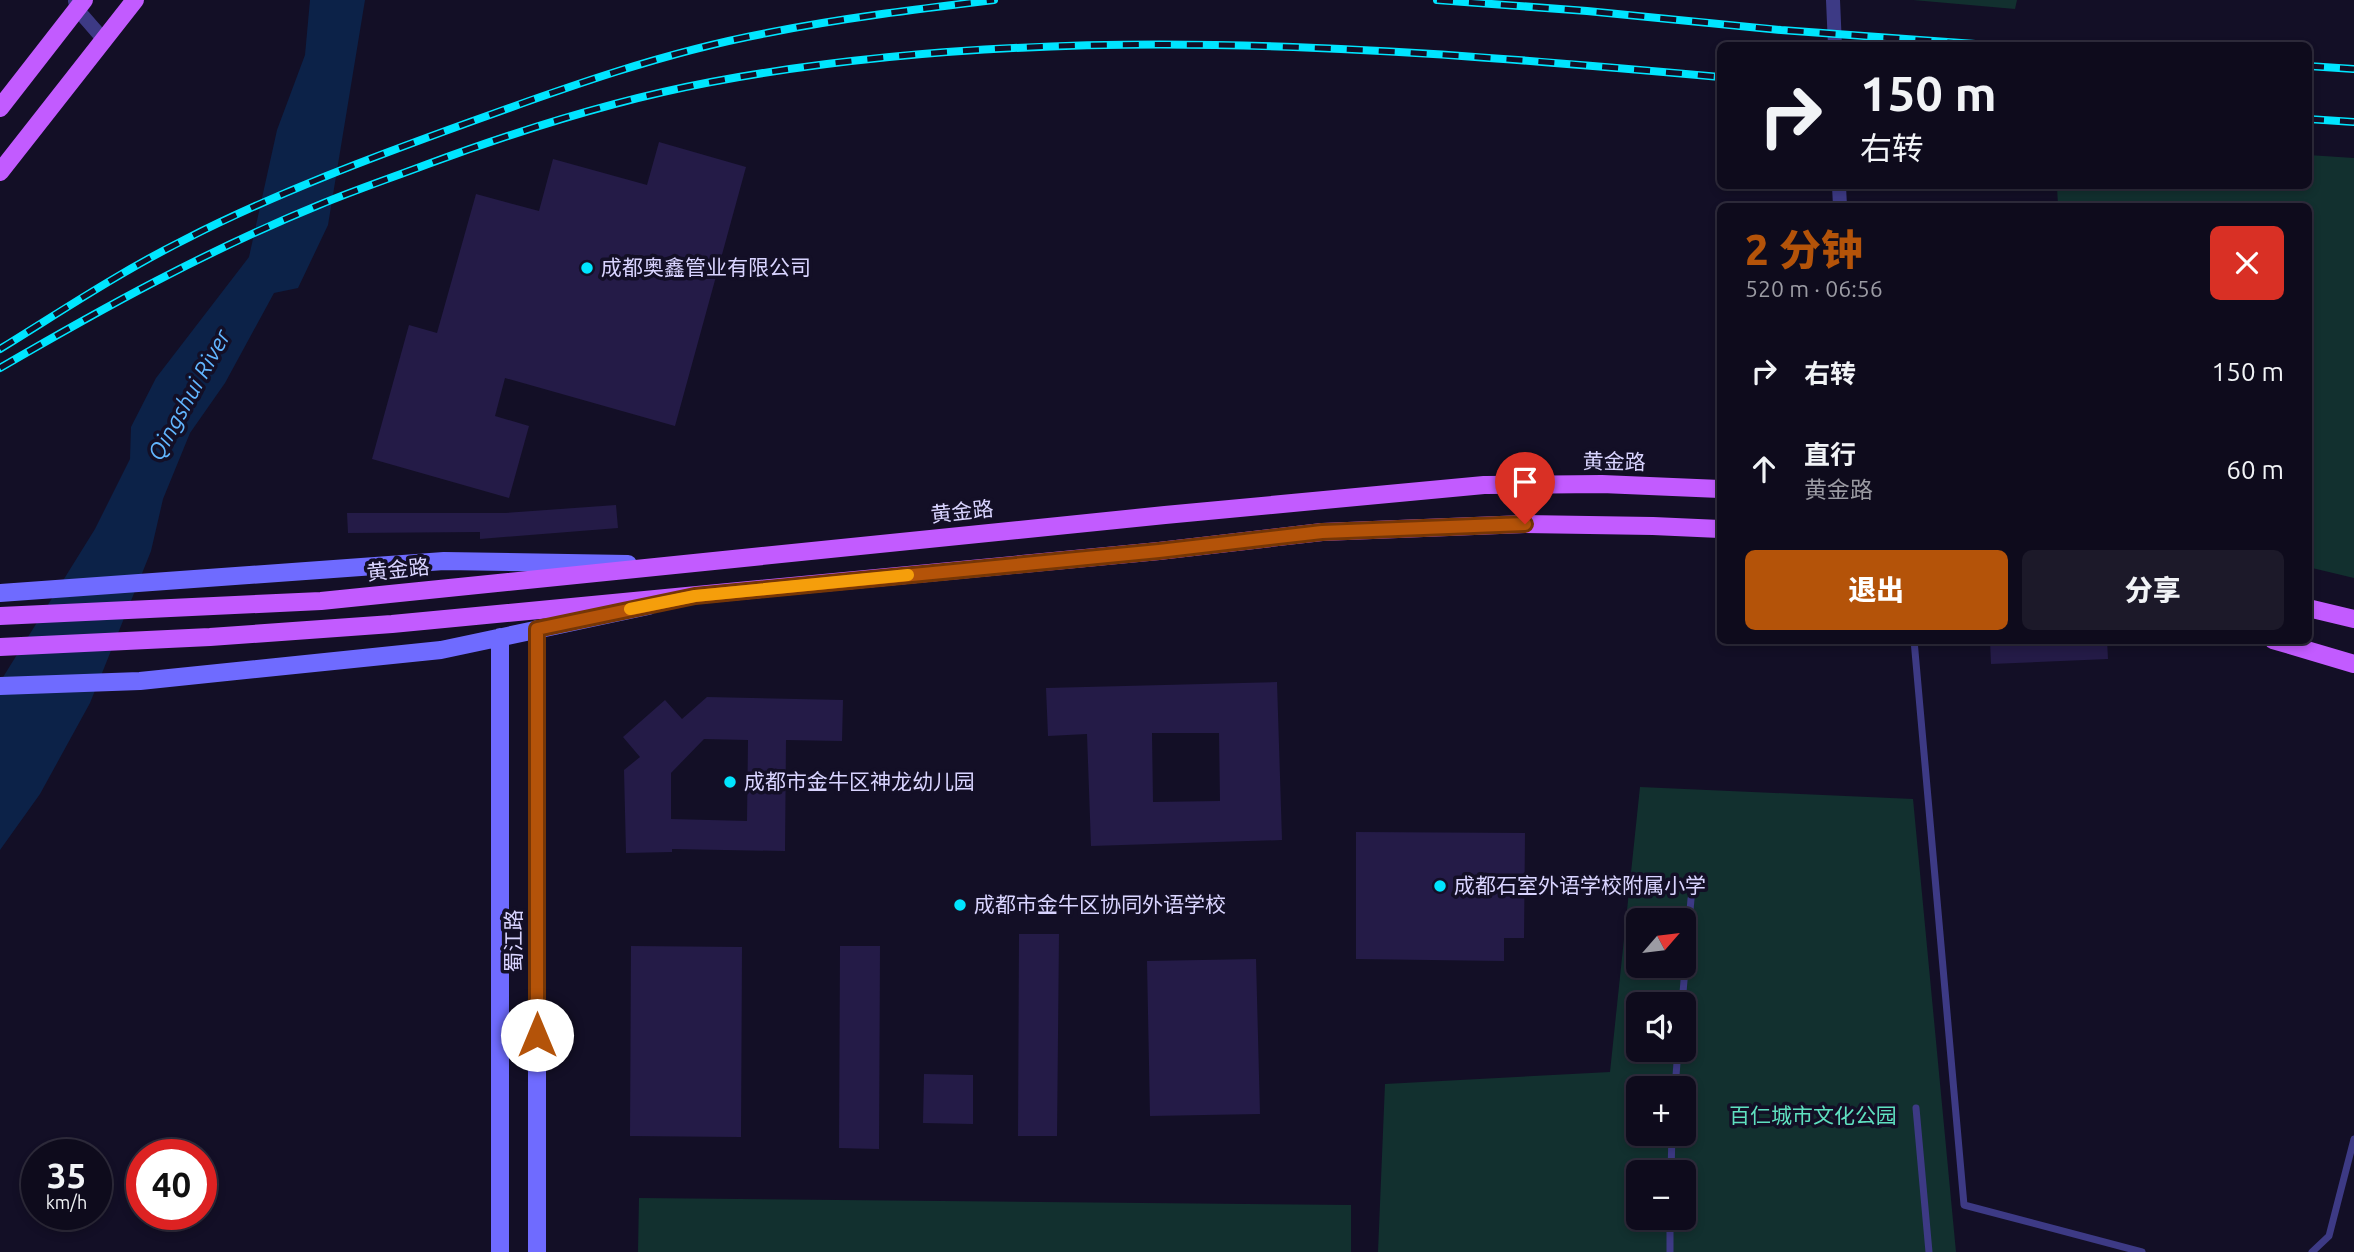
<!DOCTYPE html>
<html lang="zh">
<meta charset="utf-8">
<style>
:root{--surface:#0e0b1c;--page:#1c1929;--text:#f1f3f6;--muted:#9b9ba3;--line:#2e2b3b;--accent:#b45309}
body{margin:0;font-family:Ubuntu,"Noto Sans SC",sans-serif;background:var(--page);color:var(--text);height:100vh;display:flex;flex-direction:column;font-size:26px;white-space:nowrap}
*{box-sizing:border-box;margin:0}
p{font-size:23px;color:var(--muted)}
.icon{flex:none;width:38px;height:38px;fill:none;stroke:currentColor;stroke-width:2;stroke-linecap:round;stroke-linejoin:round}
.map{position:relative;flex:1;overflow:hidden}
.side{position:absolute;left:1717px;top:203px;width:595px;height:441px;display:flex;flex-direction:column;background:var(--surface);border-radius:10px;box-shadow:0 4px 10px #0003,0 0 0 2px var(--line)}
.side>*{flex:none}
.top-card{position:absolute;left:1717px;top:42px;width:595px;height:147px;border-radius:10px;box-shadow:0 4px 10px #0003,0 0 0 2px var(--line);background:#0e0b1c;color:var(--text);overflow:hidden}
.needle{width:46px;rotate:62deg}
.tools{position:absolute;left:1626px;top:908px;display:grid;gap:14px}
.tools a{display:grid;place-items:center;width:70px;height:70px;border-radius:10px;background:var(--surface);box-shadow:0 4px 10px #0003,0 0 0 2px var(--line);font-size:35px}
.speed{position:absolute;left:21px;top:1139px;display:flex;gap:14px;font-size:35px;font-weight:700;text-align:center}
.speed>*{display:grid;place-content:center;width:91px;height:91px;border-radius:50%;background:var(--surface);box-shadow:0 4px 10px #0003,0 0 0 2px var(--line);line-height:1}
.speed small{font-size:18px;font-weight:400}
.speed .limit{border:10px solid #d22;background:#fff;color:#111}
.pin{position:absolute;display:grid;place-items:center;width:60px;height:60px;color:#fff;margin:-72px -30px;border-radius:50% 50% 50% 0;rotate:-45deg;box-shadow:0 0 7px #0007}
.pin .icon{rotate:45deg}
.me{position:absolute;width:77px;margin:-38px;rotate:0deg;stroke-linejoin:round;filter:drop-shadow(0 0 5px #0008)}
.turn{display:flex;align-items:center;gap:24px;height:147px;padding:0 28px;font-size:32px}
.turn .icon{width:91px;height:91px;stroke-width:2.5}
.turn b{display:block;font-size:49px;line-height:60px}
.round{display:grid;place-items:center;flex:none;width:74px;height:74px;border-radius:10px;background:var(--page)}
.overview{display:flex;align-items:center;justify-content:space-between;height:119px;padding:0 28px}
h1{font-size:42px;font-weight:800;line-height:52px;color:var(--accent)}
.action{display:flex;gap:14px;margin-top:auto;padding:14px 28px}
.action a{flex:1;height:80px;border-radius:10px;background:var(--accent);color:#fff;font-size:28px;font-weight:800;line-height:80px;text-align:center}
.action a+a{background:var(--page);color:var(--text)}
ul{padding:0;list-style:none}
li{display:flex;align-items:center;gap:21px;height:98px;padding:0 28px}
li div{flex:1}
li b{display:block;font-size:26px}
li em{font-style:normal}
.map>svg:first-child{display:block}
</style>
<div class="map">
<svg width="2354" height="1252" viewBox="0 0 2354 1252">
<rect width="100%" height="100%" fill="#130f26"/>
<path fill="#12302f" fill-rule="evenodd" d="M1913 0H2017L2015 9Z
M2308 155 2354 158V578L2308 567V206H2058L2057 186H2308Z
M1640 787 1913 799 1956 1252H1378L1385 1084 1610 1072ZM1638 920H1684V966H1638ZM1638 1004H1684V1050H1638ZM1638 1088H1684V1134H1638ZM1638 1172H1684V1218H1638Z
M639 1198 1351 1205V1252H638Z"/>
<path fill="#0c2248" d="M310 0H365L328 225 298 288 274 293 225 383 190 433 163 499 151 551 90 703 40 794 0 850V682L95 529 130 459 131 427 156 378 249 257 277 130 305 55Z"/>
<path fill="#241b47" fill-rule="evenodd" d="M659 142 746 167 675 426 505 378 495 416 529 426 509 498 372 459 409 325 437 333 476 194 539 211 553 159 647 185Z
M616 505 618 528 480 539V532L348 533 347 513H505Z
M1990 640H2107L2108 659 1991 664Z
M1277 682 1282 840 1091 846 1087 734 1048 736 1046 688ZM1152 733H1219L1220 801 1153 802Z
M707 697 843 700 842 741 786 740 785 851 672 849V852L626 853 624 770 640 757 623 737 665 700 682 719ZM704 739 748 740 747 821 671 819V773Z
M1356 832 1525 833 1524 938H1504V961L1356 959Z
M1019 934H1059L1057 1136H1018Z
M631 946 742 947 741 1137 630 1136Z
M840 946H880L879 1149 839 1148Z
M1256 959 1260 1114 1150 1116 1147 961Z
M924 1074 973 1075V1124L923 1123Z"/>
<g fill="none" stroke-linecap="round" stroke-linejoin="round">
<path stroke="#3d3a85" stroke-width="7" d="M1914 640 1964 1205 2142 1252
M1682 1004 1691 899
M1675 1088 1678 1050
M1916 1108 1929 1252
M1671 1172 1672 1134
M1670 1218V1252
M2312 1252 2329 1236 2354 1139"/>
<path stroke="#3d3a85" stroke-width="14" d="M1833 0 1835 46
M75 1 77 9 104 40
M1839 186 1840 206"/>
<path stroke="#6f6bff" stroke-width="18" d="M0 593 444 561 628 564
M0 686 140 681 441 650 648 606
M500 1252V637
M537 1252V629"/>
<path stroke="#c25bff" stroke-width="18" d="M0 108 84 0
M0 172 135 0
M2308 608 2354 619
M0 616 321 601 1165 515 1484 485 1602 484 1720 489
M2273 640 2354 664
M0 647 210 637 392 624 1159 551 1322 532 1525 524 1653 526 1720 529"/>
<g stroke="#00e5ff" stroke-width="8">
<path id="rail" d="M1437 0 1587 11 1781 30 2003 46
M2308 66 2354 69
M2308 119 2354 122
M0 349C60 312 120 272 184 240 276 193 373 157 470 122 567 87 665 52 767 33 842 18 918 9 994 0
M0 368C103 308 208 250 319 205 355 190 391 178 428 164 520 130 615 100 711 82 1044 20 1386 47 1720 77"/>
</g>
<use href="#rail" stroke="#130f26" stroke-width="5" stroke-dasharray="16" stroke-linecap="butt"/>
</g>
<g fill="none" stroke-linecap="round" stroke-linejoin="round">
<g stroke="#753606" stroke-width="18">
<path id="route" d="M537 1035V629L695 596 1159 551 1322 532 1525 524"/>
</g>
<use href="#route" stroke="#b45309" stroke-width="12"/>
<path stroke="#f59e0b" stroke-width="12" d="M630 609 695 596 908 575"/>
</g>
<g fill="#00e5ff" stroke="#130f26" stroke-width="2.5">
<circle cx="587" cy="268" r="7"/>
<circle cx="730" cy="782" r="7"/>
<circle cx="1440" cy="886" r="7"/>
<circle cx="960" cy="905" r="7"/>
</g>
<g text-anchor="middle" stroke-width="7" stroke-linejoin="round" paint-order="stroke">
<g font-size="21" fill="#d9d4ff" stroke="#130f26" text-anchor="start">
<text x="601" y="275">成都奥鑫管业有限公司</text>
<text x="744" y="789">成都市金牛区神龙幼儿园</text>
<text x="1454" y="893">成都石室外语学校附属小学</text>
<text x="974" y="912">成都市金牛区协同外语学校</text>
</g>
<g font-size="21" fill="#d9d4ff" stroke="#130f26">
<text transform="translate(1614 462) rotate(1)" y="7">黄金路</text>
<text transform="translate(962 512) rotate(-6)" y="7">黄金路</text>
<text transform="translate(398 570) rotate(-6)" y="7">黄金路</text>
<text transform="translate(514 941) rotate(-90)" y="7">蜀江路</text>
</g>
<g font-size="21" fill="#5fe0c0" stroke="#130f26">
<text x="1813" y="1123">百仁城市文化公园</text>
</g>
<g font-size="23" font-style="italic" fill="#62b6ff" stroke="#130f26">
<text transform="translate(189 395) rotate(-61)" y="8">Qingshui River</text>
</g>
</g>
</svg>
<div class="tools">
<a><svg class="needle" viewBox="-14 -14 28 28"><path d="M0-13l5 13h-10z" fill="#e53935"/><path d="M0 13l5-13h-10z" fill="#9b9ba3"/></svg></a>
<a><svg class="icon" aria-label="sound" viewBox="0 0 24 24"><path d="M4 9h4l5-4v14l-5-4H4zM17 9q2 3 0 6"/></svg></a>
<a>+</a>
<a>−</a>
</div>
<div class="speed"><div>35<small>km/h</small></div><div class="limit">40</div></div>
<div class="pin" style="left:1525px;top:524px;background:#d93025"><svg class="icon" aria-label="arrive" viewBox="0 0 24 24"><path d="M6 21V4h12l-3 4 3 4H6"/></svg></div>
<svg class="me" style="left:537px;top:1035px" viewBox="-20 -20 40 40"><circle r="19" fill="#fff"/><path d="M0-13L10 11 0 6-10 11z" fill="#b45309"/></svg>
<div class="top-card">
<div class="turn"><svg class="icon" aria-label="right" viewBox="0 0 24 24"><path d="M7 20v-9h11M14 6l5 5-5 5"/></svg><div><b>150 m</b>右转</div></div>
</div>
<section class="side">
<div class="overview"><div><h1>2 分钟</h1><p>520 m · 06:56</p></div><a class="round" style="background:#d93025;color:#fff"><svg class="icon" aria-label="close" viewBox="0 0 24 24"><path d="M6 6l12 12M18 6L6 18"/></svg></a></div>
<ul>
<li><svg class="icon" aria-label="right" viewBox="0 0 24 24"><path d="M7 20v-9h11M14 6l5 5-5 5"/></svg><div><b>右转</b></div><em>150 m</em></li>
<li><svg class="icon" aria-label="ahead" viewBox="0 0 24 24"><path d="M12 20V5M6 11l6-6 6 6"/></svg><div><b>直行</b><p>黄金路</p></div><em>60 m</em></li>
</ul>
<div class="action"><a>退出</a><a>分享</a></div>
</section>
</div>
